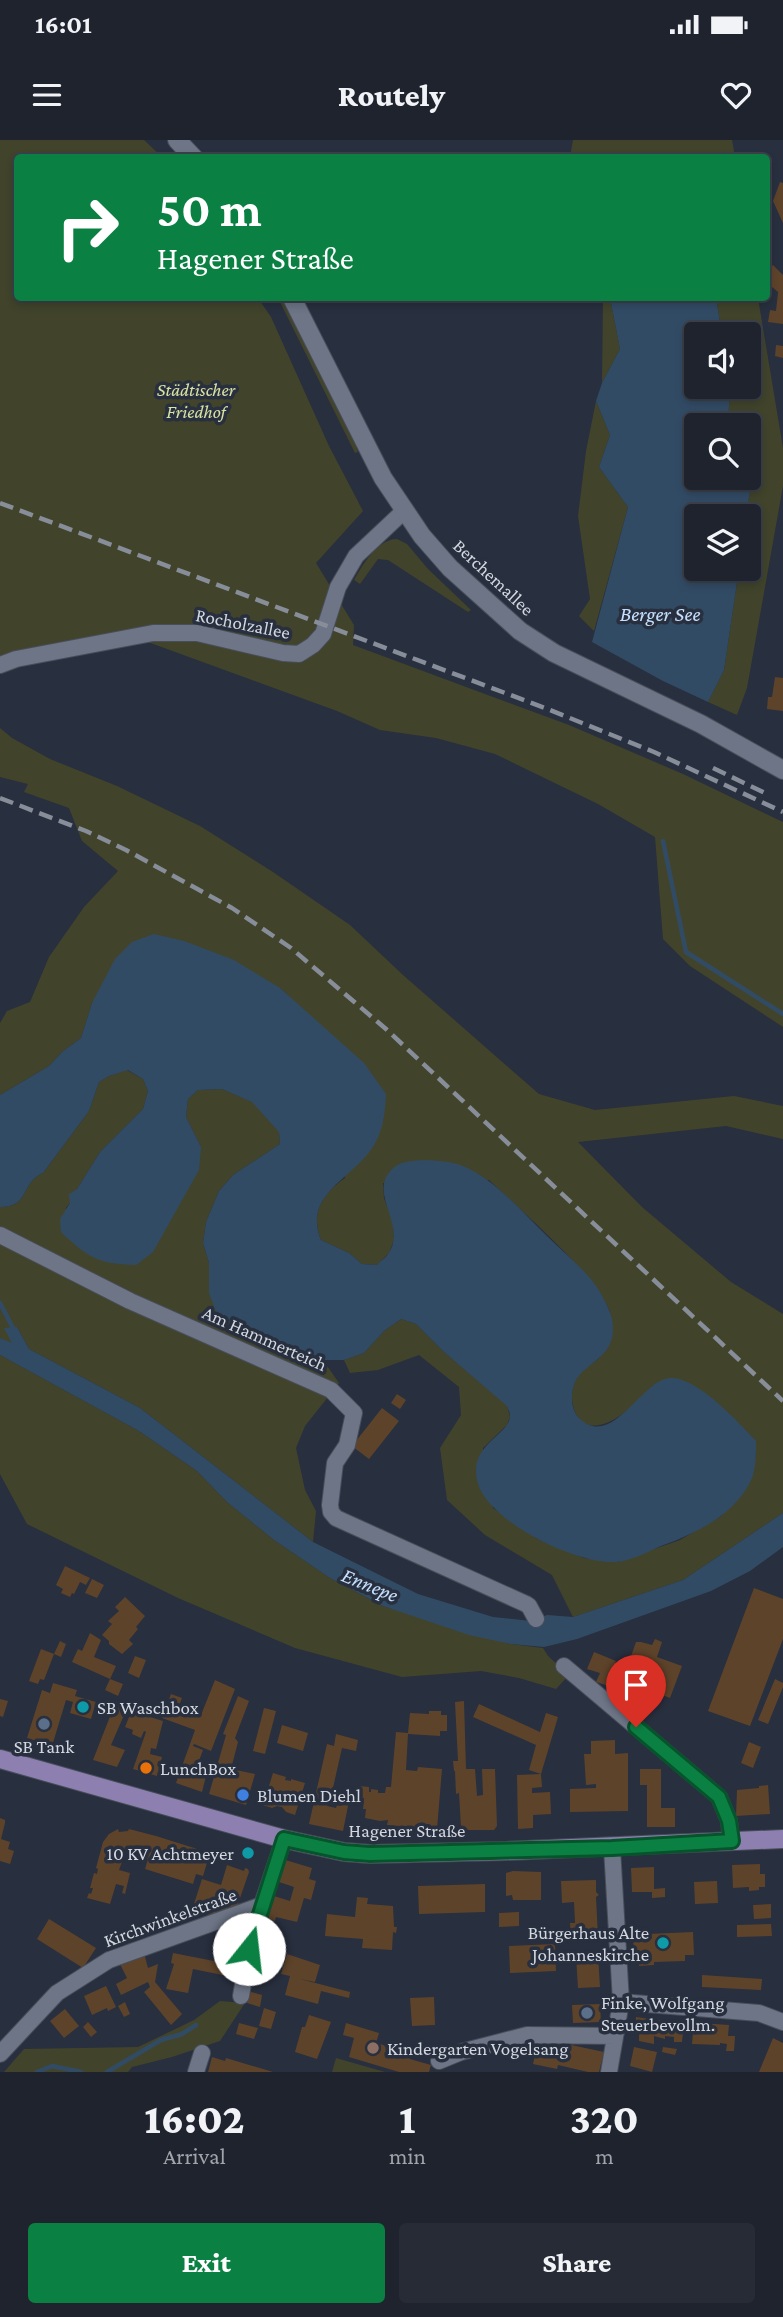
<!DOCTYPE html>
<meta charset="utf-8">
<style>
:root{--surface:#1e232e;--page:#262b36;--text:#f1f3f6;--muted:#a1a4aa;--line:#3c404a;--accent:#0b8043}
body{margin:0;font-family:"Crimson Pro",serif;background:var(--page);color:var(--text);height:100vh;display:flex;flex-direction:column;font-size:26px;white-space:nowrap}
*{box-sizing:border-box;margin:0}
p{font-size:23px;color:var(--muted)}
.icon{flex:none;width:38px;height:38px;fill:none;stroke:currentColor;stroke-width:2;stroke-linecap:round;stroke-linejoin:round}
.map{position:relative;height:1932px;overflow:hidden}
.sheet{display:flex;flex-direction:column;background:var(--surface);flex:1}
.sheet>*{flex:none}
.banner{position:absolute;left:14px;top:14px;width:756px;height:147px;border-radius:7px;box-shadow:0 4px 10px #0003,0 0 0 2px var(--line);background:#0b8043;color:#fff;overflow:hidden}
.fabs{position:absolute;left:684px;top:182px;display:grid;gap:14px}
.fabs a{display:grid;place-items:center;width:77px;height:77px;border-radius:7px;background:var(--surface);box-shadow:0 4px 10px #0003,0 0 0 2px var(--line);font-size:35px}
.pin{position:absolute;display:grid;place-items:center;width:60px;height:60px;color:#fff;margin:-72px -30px;border-radius:50% 50% 50% 0;rotate:-45deg;box-shadow:0 0 7px #0007}
.pin .icon{rotate:45deg}
.me{position:absolute;width:77px;margin:-38px;rotate:16deg;stroke-linejoin:round;filter:drop-shadow(0 0 5px #0008)}
.turn{display:flex;align-items:center;gap:24px;height:147px;padding:0 28px;font-size:32px}
.turn .icon{width:91px;height:91px;stroke-width:2.5}
.turn b{display:block;font-size:49px;line-height:60px}
.eta{display:flex;justify-content:space-evenly;align-items:center;height:119px;text-align:center}
.eta b{font-size:42px;font-weight:800;line-height:49px}
.primary-button{display:flex;gap:14px;margin-top:auto;padding:14px 28px}
.primary-button a{flex:1;height:80px;border-radius:7px;background:var(--accent);color:#fff;font-size:28px;font-weight:800;line-height:80px;text-align:center}
.primary-button a+a{background:var(--page);color:var(--text)}
.status{display:flex;justify-content:space-between;align-items:center;height:49px;padding:0 35px;background:var(--surface);direction:ltr}
.status svg{height:19px;fill:currentColor}
header{display:flex;justify-content:space-between;align-items:center;height:91px;padding:0 28px;background:var(--surface);font-size:32px;font-weight:800}
.map>svg:first-child{display:block}
</style>
<div class="status"><b>16:01</b><svg viewBox="0 0 49 12"><path d="M0 12V9h3v3zM5 12V6h3v6zM10 12V3h3v9zM15 12V0h3v12zM26 1h20v11H26zM47 4h2v5h-2z"/></svg></div>
<header><svg class="icon" aria-label="menu" viewBox="0 0 24 24"><path d="M4 6h16M4 12h16M4 18h16"/></svg>Routely<svg class="icon" aria-label="heart" viewBox="0 0 24 24"><path d="M12 20l-8-8c-3-5 5-10 8-4 3-6 11-1 8 4z"/></svg></header>
<div class="map">
<svg width="783" height="1932" viewBox="0 0 783 1932">
<rect width="100%" height="100%" fill="#282f3e"/>
<path fill="#41442b" d="M0 0H144L162 17 18 18V158H258L271 177 329 306 363 371 316 423 354 485 353 505 569 585 683 634 783 682V887L690 826 663 799 655 697 598 664 495 614 436 598 380 590 337 571 126 494 0 517Z
M573 0H732L735 17H570Z
M278 158H282L356 306 358 312 355 313Z
M603 158H610L620 209 602 243Z
M716 158H758L783 308V346L747 548 737 575 708 562 724 530 739 429H749V376H746L752 339 749 336V285H728L730 247H749V194H722Z
M596 261 610 295 599 327 628 367 594 491 579 476 590 459 578 376 586 311Z
M397 399 407 404 428 429 471 470 468 472 388 420 378 419 360 444 354 440C363 424 378 399 397 399Z
M0 588 12 598 50 619 117 646 200 686 273 732 350 785 403 835 539 954 595 970 734 956 783 966V999L726 986 578 1002 642 1067 731 1142 783 1174V1373L683 1440 573 1477 552 1435 485 1395 447 1360 440 1308 461 1275 459 1247 419 1215 378 1230 350 1233 344 1220 364 1213 384 1191 401 1179 416 1184 444 1212 507 1265 510 1277 507 1285 483 1308 493 1368 536 1398 584 1418 617 1422 680 1400 721 1376 751 1339 756 1313 631 1267C618 1279 589 1298 576 1274 569 1260 571 1241 583 1230 588 1225 596 1222 600 1217 603 1211 612 1181 611 1176 603 1140 518 1068 489 1040L383 1043 384 1058 393 1083 394 1100 389 1113 377 1125 362 1124 349 1113 321 1100C310 1073 323 1053 345 1038L307 874 280 848 92 863 81 898 62 912 49 926 0 955V883L7 871 30 862 49 817 84 767 118 731 82 701 69 668 24 652 28 644 0 637Z
M127 930 143 939 148 951 143 969 100 1012 77 1049 70 1054V1063L65 1069 201 1007 186 977 188 959 198 950 222 949 253 962 279 991 280 1004 233 1035 219 1051 206 1082 203 1103 209 1123V1153L235 1188 323 1220 339 1243 305 1286 296 1308 305 1350 316 1371 313 1402 140 1268 29 1209 17 1187 12 1205 0 1198V1067C30 1067 20 1043 43 1033L89 971 99 942 109 936Z
M0 1215 139 1291 197 1331 227 1362 274 1400 330 1438 383 1466 511 1504 543 1508 548 1516 569 1535 556 1549 519 1538 481 1531 402 1537 295 1508 178 1458 27 1384 0 1334Z
M220 1861 245 1863 220 1901 172 1917 132 1927 128 1932H4L24 1909 138 1907 194 1880Z
M336 1918 385 1932H332Z"/>
<path fill="#324b65" d="M610 158H716L722 194H696V247H730L728 285H696V338L749 336 752 339 746 376H696V429H739L724 530 708 562 663 541 592 502 628 367 599 327 610 295 596 261 602 243 620 209Z
M154 794 184 801 234 820 280 848 364 923 386 954C385 974 383 994 370 1011 348 1041 303 1056 321 1100L349 1113 362 1124 377 1125C380 1121 386 1118 388 1114 409 1085 363 1050 396 1026 409 1017 449 1020 463 1026 497 1041 522 1072 548 1097 562 1111 578 1124 590 1138 599 1149 606 1162 611 1175 613 1181 614 1195 611 1201 601 1228 571 1225 572 1260 572 1266 575 1275 580 1279 614 1310 643 1235 673 1238 700 1240 738 1282 756 1301 756 1313 756 1327 752 1338 736 1375 696 1393 661 1406 648 1412 630 1421 616 1422 576 1424 497 1385 480 1349 462 1306 510 1296 510 1276 510 1272 508 1269 507 1266L444 1212 416 1184 401 1179 384 1191 364 1213 344 1220H323L235 1188 216 1172 209 1153V1123L203 1103 206 1082 219 1051 233 1035 280 1004 279 992 252 962 222 949 198 950 188 959 186 977 201 1007 199 1030 153 1112 136 1125C99 1124 88 1118 61 1092L60 1079 70 1063 69 1054 77 1049 100 1012 143 969 148 951 143 939 128 930 109 936 99 942 89 971 43 1033C20 1043 30 1067 0 1067V955L49 926 62 912 81 898 92 863 115 819 132 802Z
M17 1187 29 1209 140 1268 313 1402 418 1454 493 1477 531 1481 547 1475 573 1477 683 1440 783 1373V1407L750 1431 711 1451 577 1499 544 1507 511 1504 469 1495 383 1466 330 1438 274 1400 227 1362 197 1331 139 1291 0 1215V1198L12 1203 4 1188Z"/>
<g fill="none" stroke-linecap="round" stroke-linejoin="round">
<path stroke="#324b65" stroke-width="4.5" d="M663 701 686 812 783 874
M0 1163 14 1190
M37 1932 52 1926 81 1932
M107 1932 161 1900 182 1894 196 1885"/>
</g>
<path fill="#5e432b" d="M780 42 783 43V83L773 61Z
M773 125 783 135V184L768 182 770 170 776 171 778 152 766 142V132Z
M776 205 783 206V218L775 216Z
M775 537 783 538V571L767 569 768 557H772Z
M397 1254 406 1260 400 1269 391 1263Z
M382 1268 399 1281 369 1319 352 1306Z
M65 1426 90 1438 86 1445 80 1442 74 1454 72 1453 70 1457 61 1453 63 1449 56 1445Z
M92 1439 104 1445 97 1458 85 1453Z
M754 1448 783 1459V1499L750 1586 708 1571Z
M125 1457 145 1476 136 1487 138 1489 129 1500 133 1504 122 1514 109 1504V1501L102 1495 112 1484 108 1481 119 1471 115 1467Z
M90 1493 101 1500 94 1517 116 1526 110 1539 72 1522 78 1509 82 1511Z
M655 1499 662 1502 657 1517 682 1526 670 1558 636 1545 630 1561 606 1552 609 1546 596 1542 600 1533 587 1529 594 1512 616 1521 613 1529 625 1533 636 1502H641L652 1505Z
M60 1501 66 1504 61 1517 54 1514Z
M41 1509 54 1514 44 1540 40 1539 38 1544 29 1541Z
M135 1516 146 1520 139 1538 128 1533Z
M110 1539 123 1544 118 1556 105 1550Z
M775 1539 783 1543V1547L768 1584 758 1580Z
M215 1540 235 1549 211 1611 194 1604 193 1606 203 1610 196 1629 207 1632 202 1652 176 1643 195 1590 162 1578 171 1554 182 1558 179 1566 201 1575Z
M53 1543 77 1550 75 1556 96 1562 91 1579 70 1573 73 1562 66 1560 52 1606 27 1598 42 1550 50 1553Z
M238 1556 249 1561 235 1598 238 1602 231 1629 255 1634 246 1665 209 1654 226 1595 223 1594Z
M0 1559 8 1561 3 1577 0 1576Z
M116 1561 128 1566 111 1605 125 1610 117 1627 93 1620Z
M464 1561 466 1629H475L477 1656 483 1655 482 1629H495L497 1686 494 1690H463L461 1687 459 1653 456 1654 455 1631H454L453 1621H458L455 1562Z
M479 1564 540 1592 546 1573 558 1577 541 1634 529 1630 536 1605 473 1577Z
M134 1565 152 1572 150 1577 163 1581 156 1609 151 1608 150 1614 162 1617 157 1636 133 1629 146 1592 144 1591 141 1598 132 1594 133 1590 125 1587Z
M264 1568 276 1571 265 1614 253 1611Z
M429 1571H441V1575H447V1591H440V1596L408 1594 406 1630 417 1631 418 1627 442 1629 437 1689 387 1685 388 1680 380 1681 365 1678 366 1669H363L364 1658H358L359 1646 369 1647V1652H371V1649L378 1650V1653H385L386 1647H391L396 1592 408 1593 410 1573 429 1574Z
M282 1585 308 1593 303 1611 277 1603Z
M336 1594 358 1600 356 1611 342 1608 330 1661 328 1660 327 1666 336 1668 337 1665 341 1666 342 1659 349 1661 343 1691 309 1684 327 1604 334 1606Z
M615 1600V1614L628 1613V1671L570 1672V1649L596 1648V1644L586 1645 584 1614H591V1601Z
M749 1602 761 1607 753 1628 741 1623Z
M640 1629H661V1668H675V1687H647V1645H640Z
M273 1633 286 1637 285 1640 291 1641V1639L305 1643 295 1675 286 1672 282 1667 277 1666 272 1668 263 1665Z
M541 1634 542 1647 532 1648V1653L550 1652 551 1674 533 1675V1688L518 1689 517 1635Z
M768 1645 770 1674 736 1676 737 1650 759 1648V1646Z
M0 1678 5 1680V1683L1 1699 10 1702 8 1709 14 1711 10 1724 0 1721Z
M118 1689 119 1692 128 1691 129 1689 156 1696 210 1713 203 1736 196 1734 193 1744 145 1729 148 1719 128 1713 124 1716 119 1730 130 1733 125 1754 122 1753 124 1746 116 1744 110 1764 87 1758 89 1753 91 1754 93 1748H90L94 1733 97 1734 98 1729 96 1728 103 1702 109 1694Z
M282 1719 312 1728 309 1739 316 1741 311 1760 304 1758 297 1782 276 1777 275 1781 268 1778 274 1756 290 1761 294 1747 276 1741Z
M760 1724V1734H765V1747H759V1750L749 1751V1747L733 1748 732 1725Z
M227 1725 244 1731 245 1728 248 1729 249 1732 236 1770 213 1776 192 1770 202 1739 221 1745Z
M654 1727V1749L665 1748V1757L652 1758V1752H632L631 1728Z
M513 1731 541 1732V1760H513L512 1755 506 1756V1733Z
M596 1740V1752L599 1755 596 1757 598 1797 571 1798 570 1783H575L574 1762 562 1763 561 1741Z
M717 1741 718 1763 695 1764 694 1742Z
M485 1744V1772L419 1774 418 1746Z
M357 1757 368 1758 367 1764 393 1766 394 1787H397L396 1793 393 1792 392 1810 362 1808 363 1799 325 1796 327 1774 355 1777Z
M771 1764V1778L754 1779 753 1765Z
M519 1772V1786L499 1787V1773Z
M49 1779 96 1808 83 1828 37 1799Z
M771 1784 772 1796 737 1797V1785Z
M637 1791H645L647 1794 693 1792 694 1815H685V1821L654 1822V1825L639 1826V1823H634L633 1795 637 1794Z
M223 1799 243 1802 237 1838 193 1829 188 1853 166 1849 174 1824 171 1823 173 1813 219 1822Z
M555 1804 556 1831 510 1833 509 1806Z
M144 1813 148 1828 158 1824 155 1842 182 1874 171 1885 144 1852 150 1847 148 1842 121 1855 116 1844 127 1838 120 1824Z
M287 1814 320 1825 315 1842 300 1839 350 1852 349 1858 321 1851 318 1864 285 1855 290 1836 281 1834Z
M598 1815 600 1847 578 1848 576 1816Z
M702 1835 762 1839 761 1850 702 1847Z
M106 1846 116 1867 108 1871 107 1868 92 1875 84 1856Z
M251 1852 262 1855 260 1867 247 1863Z
M434 1857 435 1885 412 1886 410 1858Z
M125 1862 130 1874 124 1877 118 1866Z
M600 1864 601 1882 573 1883 572 1865Z
M264 1868 276 1872 271 1889 259 1886Z
M65 1869 79 1886 64 1898 50 1881Z
M309 1875 331 1882 317 1919 295 1912 302 1887H305Z
M636 1877 684 1884 682 1902H674V1897L665 1896V1899L654 1896V1904L639 1901V1894H635Z
M88 1882 97 1892 91 1897 83 1887Z
M239 1883 258 1888 254 1899 236 1894Z
M346 1883 379 1893 376 1903 412 1913 410 1919 431 1925 429 1932H399L349 1917 354 1898 343 1895Z
M700 1883 729 1885 728 1896H735L734 1911H726L727 1904 720 1903V1905L692 1904 693 1892 699 1893Z
M773 1898 783 1903V1932H759Z
M538 1901 556 1905 562 1906V1903L604 1912 599 1932H588L558 1925 557 1929 533 1924Z
M634 1907 657 1912 652 1932 630 1926Z
M663 1907 677 1909 675 1915 662 1912Z
M212 1917 225 1921 226 1918 273 1932H208Z"/>
<g fill="none" stroke-linecap="round" stroke-linejoin="round">
<g stroke="#474d59" stroke-width="18">
<path id="minor" d="M0 525 16 519 153 493H197L283 513 299 514 313 505 323 494 338 447 356 416 404 371
M0 1095 130 1161 331 1250 354 1273 347 1305 335 1323 330 1365 331 1372 336 1378 526 1464 529 1466 536 1479
M564 1526 719 1657 729 1681 731 1701
M241 1856 249 1809 262 1765
M621 1862 759 1873 783 1882
M0 1914 57 1853 109 1820 262 1765 284 1699
M439 1921 461 1912 527 1895 615 1896
M196 1932 202 1913
M609 1932 621 1862 612 1708"/>
</g>
<g stroke="#474d59" stroke-width="20">
<path id="tertiary" d="M177 0 194 18
M292 158 383 338 422 396 450 428 520 491 554 513 701 584 783 630"/>
</g>
<g stroke="#474d59" stroke-width="20">
<path id="primary" d="M0 1619 284 1699 344 1712 370 1714 505 1711 783 1699"/>
</g>
<use href="#minor" stroke="#6d7586" stroke-width="16"/>
<use href="#tertiary" stroke="#6d7586" stroke-width="18"/>
<use href="#primary" stroke="#8d80b1" stroke-width="18"/>
<path stroke="#878d99" stroke-width="4.5" stroke-dasharray="14 7" stroke-linecap="butt" d="M0 363 545 568 654 612 783 672
M713 628 767 654
M0 658 86 691 126 710 232 768 291 808 386 889 783 1261"/>
</g>
<g fill="none" stroke-linecap="round" stroke-linejoin="round">
<g stroke="#07532c" stroke-width="18">
<path id="route" d="M249 1809 284 1699 344 1712 370 1714 612 1708 732 1701 729 1681 719 1657 636 1587"/>
</g>
<use href="#route" stroke="#0b8043" stroke-width="12"/>
</g>
<g fill="#0f9aa8" stroke="#282f3e" stroke-width="2.5">
<circle cx="83" cy="1567" r="7"/>
<circle cx="248" cy="1713" r="7"/>
<circle cx="663" cy="1803" r="7"/>
</g>
<g fill="#5c6f8a" stroke="#282f3e" stroke-width="2.5">
<circle cx="44" cy="1584" r="7"/>
<circle cx="587" cy="1873" r="7"/>
</g>
<circle fill="#e8710a" stroke="#282f3e" stroke-width="2.5" cx="146" cy="1628" r="7"/>
<circle fill="#3f7fe0" stroke="#282f3e" stroke-width="2.5" cx="243" cy="1655" r="7"/>
<circle fill="#8d6e63" stroke="#282f3e" stroke-width="2.5" cx="373" cy="1908" r="7"/>
<g text-anchor="middle" stroke-width="7" stroke-linejoin="round" paint-order="stroke">
<g font-size="19" font-style="italic" fill="#dae2a2" stroke="#282f3e">
<text x="196" y="256">Städtischer<tspan x="196" dy="22">Friedhof</tspan></text>
</g>
<g font-size="19" fill="#d2d7e0" stroke="#282f3e">
<text transform="translate(494 437) rotate(43)" y="7">Berchemallee</text>
<text transform="translate(243 483) rotate(11)" y="7">Rocholzallee</text>
<text transform="translate(265 1198) rotate(24)" y="7">Am Hammerteich</text>
<text x="407" y="1697">Hagener Straße</text>
<text transform="translate(170 1777) rotate(-20)" y="7">Kirchwinkelstraße</text>
</g>
<g font-size="19" fill="#d2d7e0" stroke="#282f3e" text-anchor="start">
<text x="97" y="1574">SB Waschbox</text>
<text x="44" y="1613" text-anchor="middle">SB Tank</text>
<text x="160" y="1635">LunchBox</text>
<text x="257" y="1662">Blumen Diehl</text>
<text x="234" y="1720" text-anchor="end">10 KV Achtmeyer</text>
<text x="649" y="1799" text-anchor="end">Bürgerhaus Alte<tspan x="649" dy="22">Johanneskirche</tspan></text>
<text x="601" y="1869">Finke, Wolfgang<tspan x="601" dy="22">Steuerbevollm.</tspan></text>
<text x="387" y="1915">Kindergarten Vogelsang</text>
</g>
<g font-size="21" font-style="italic" fill="#c5e0fe" stroke="#282f3e">
<text x="660" y="481">Berger See</text>
<text transform="translate(370 1445) rotate(22)" y="7">Ennepe</text>
</g>
</g>
</svg>
<div class="fabs">
<a><svg class="icon" aria-label="sound" viewBox="0 0 24 24"><path d="M4 9h4l5-4v14l-5-4H4zM17 9q2 3 0 6"/></svg></a>
<a><svg class="icon" aria-label="search" viewBox="0 0 24 24"><circle cx="10" cy="10" r="6"/><path d="M15 15l6 6"/></svg></a>
<a><svg class="icon" aria-label="layers" viewBox="0 0 24 24"><path d="M12 4l9 5-9 5-9-5zM3 14l9 5 9-5"/></svg></a>
</div>
<div class="pin" style="left:636px;top:1587px;background:#d93025"><svg class="icon" aria-label="arrive" viewBox="0 0 24 24"><path d="M6 21V4h12l-3 4 3 4H6"/></svg></div>
<svg class="me" style="left:249px;top:1809px" viewBox="-20 -20 40 40"><circle r="19" fill="#fff"/><path d="M0-13L10 11 0 6-10 11z" fill="#0b8043"/></svg>
<div class="banner">
<div class="turn"><svg class="icon" aria-label="right" viewBox="0 0 24 24"><path d="M7 20v-9h11M14 6l5 5-5 5"/></svg><div><b>50 m</b>Hagener Straße</div></div>
</div>
</div>
<section class="sheet">
<div class="eta">
<div><b>16:02</b><p>Arrival</p></div>
<div><b>1</b><p>min</p></div>
<div><b>320</b><p>m</p></div>
</div>
<div class="primary-button"><a>Exit</a><a>Share</a></div>
</section>
